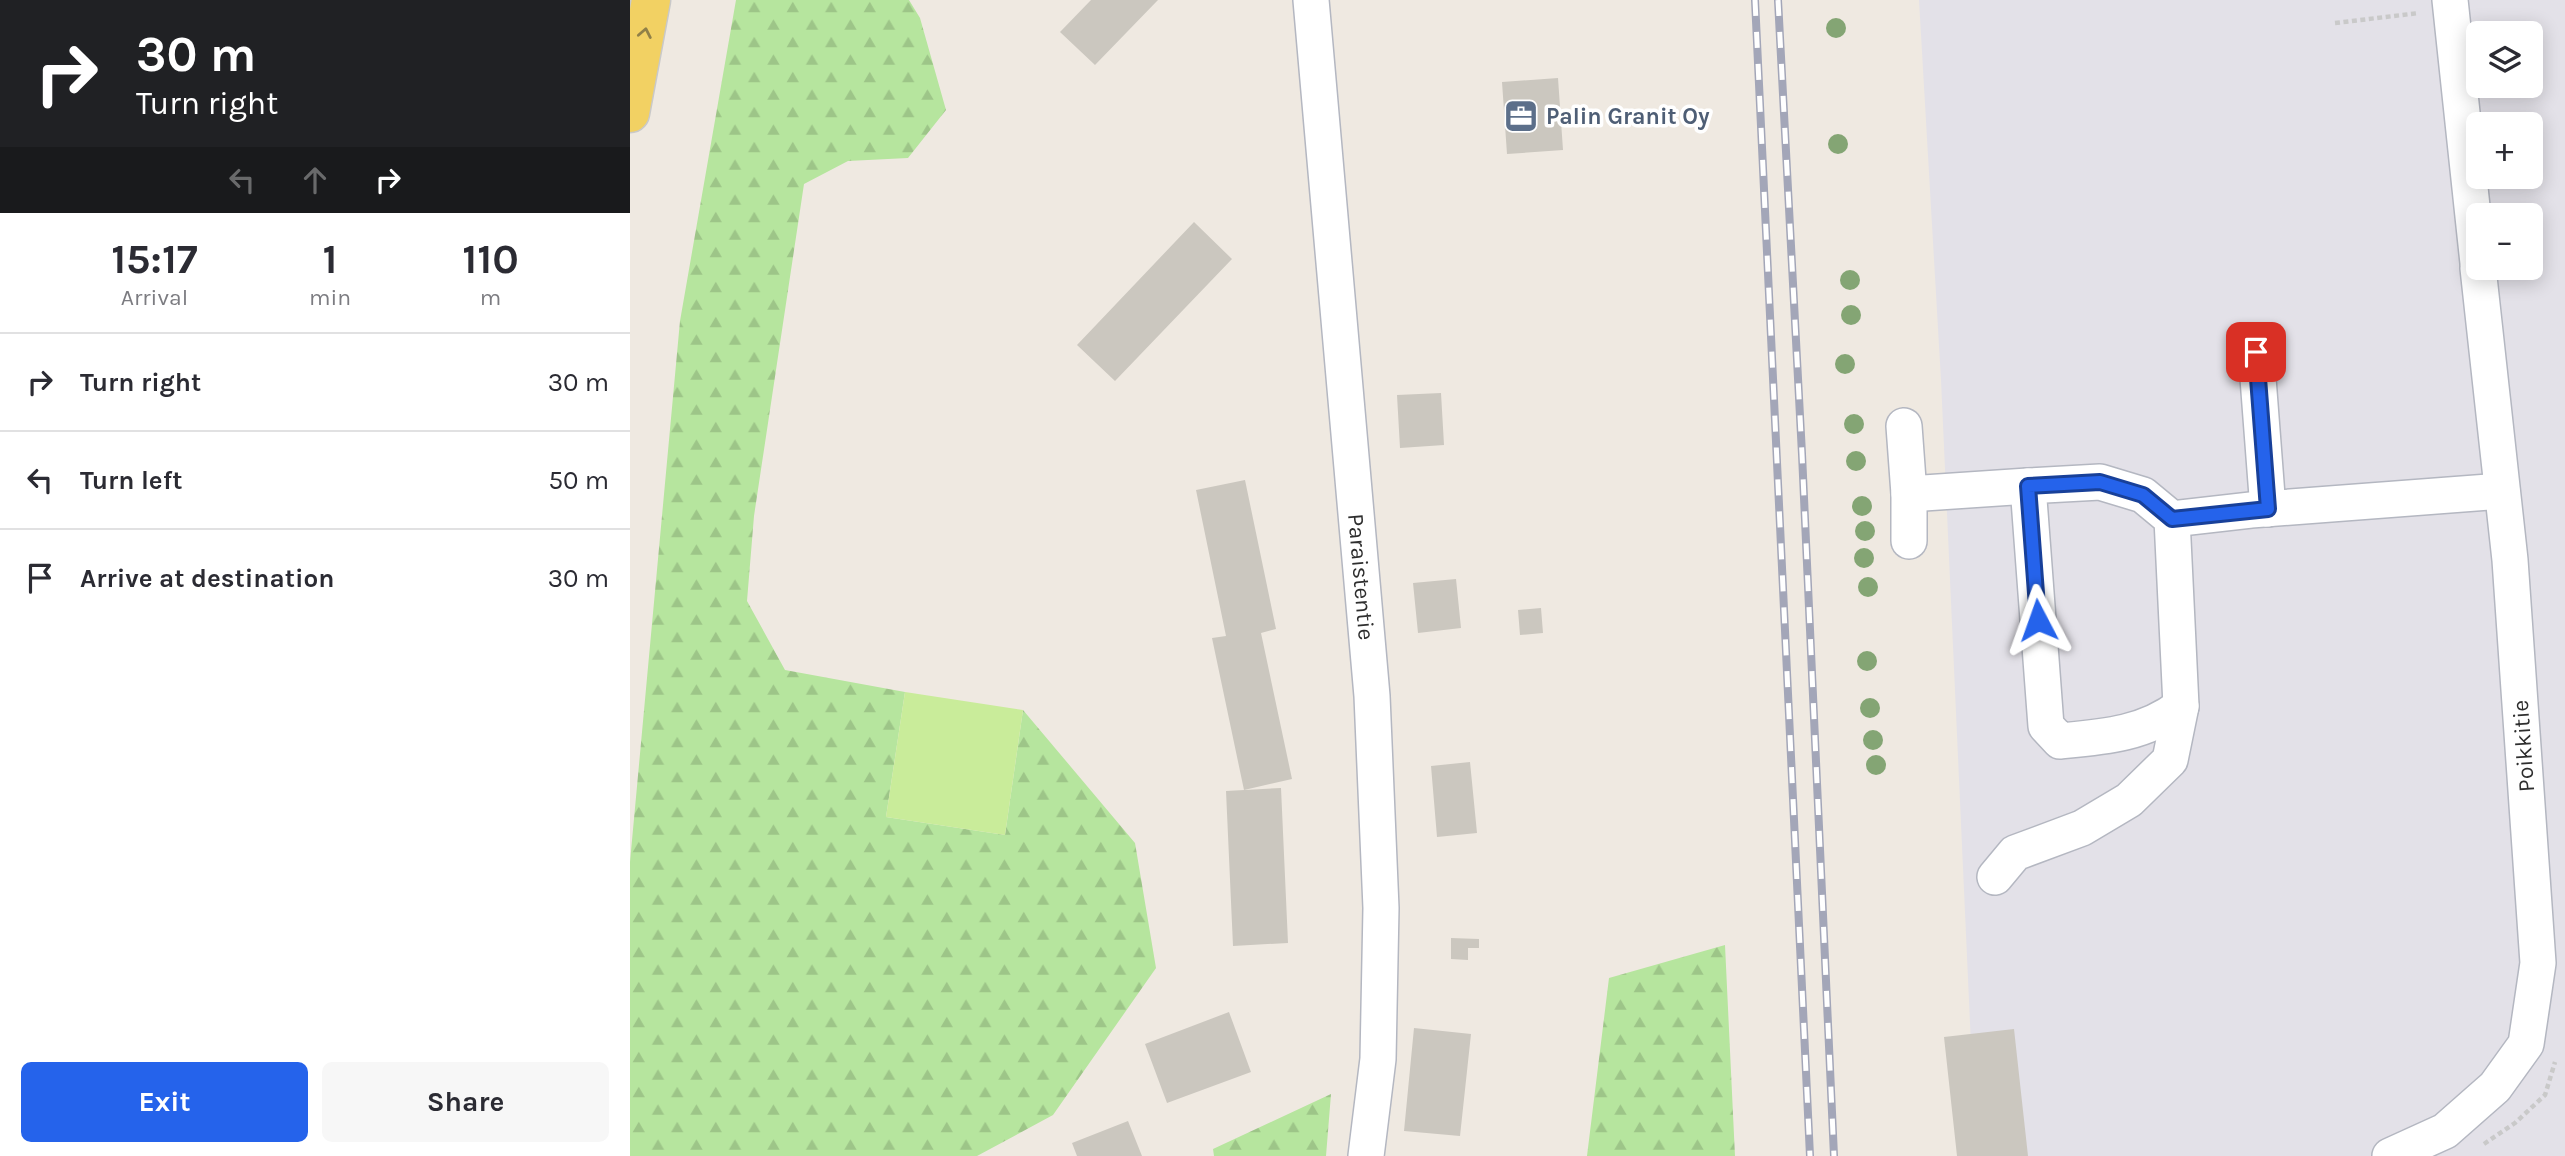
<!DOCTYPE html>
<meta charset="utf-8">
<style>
:root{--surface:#fff;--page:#f7f7f7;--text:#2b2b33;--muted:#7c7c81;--line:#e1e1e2;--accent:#2563eb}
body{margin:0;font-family:Karla,sans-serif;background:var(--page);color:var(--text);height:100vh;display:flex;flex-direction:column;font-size:26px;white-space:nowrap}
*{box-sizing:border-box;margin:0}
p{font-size:23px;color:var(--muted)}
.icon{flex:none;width:38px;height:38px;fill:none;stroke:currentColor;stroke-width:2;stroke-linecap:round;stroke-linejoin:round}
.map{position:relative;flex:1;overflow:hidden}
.details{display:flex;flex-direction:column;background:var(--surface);width:630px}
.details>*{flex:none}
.guide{background:#202124;color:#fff;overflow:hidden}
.tools{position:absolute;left:1836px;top:21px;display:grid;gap:14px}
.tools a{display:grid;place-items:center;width:77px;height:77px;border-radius:10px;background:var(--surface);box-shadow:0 4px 18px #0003;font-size:35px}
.pin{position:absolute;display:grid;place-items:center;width:60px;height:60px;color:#fff;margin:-30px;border-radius:14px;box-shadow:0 4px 10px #0006}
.me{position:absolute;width:77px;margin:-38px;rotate:356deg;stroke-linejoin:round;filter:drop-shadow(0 0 5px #0008)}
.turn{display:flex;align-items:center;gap:24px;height:147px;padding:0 21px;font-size:32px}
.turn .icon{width:91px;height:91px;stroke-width:2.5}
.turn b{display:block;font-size:49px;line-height:60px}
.lanes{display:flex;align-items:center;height:66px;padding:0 21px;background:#0003;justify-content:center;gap:35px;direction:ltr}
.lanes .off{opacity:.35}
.eta{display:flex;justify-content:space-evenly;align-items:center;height:119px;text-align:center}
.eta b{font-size:42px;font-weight:700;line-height:49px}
.button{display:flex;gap:14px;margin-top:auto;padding:14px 21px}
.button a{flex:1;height:80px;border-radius:10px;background:var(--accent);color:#fff;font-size:28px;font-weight:700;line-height:80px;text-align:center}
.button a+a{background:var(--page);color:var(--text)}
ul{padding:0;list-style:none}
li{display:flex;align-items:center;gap:21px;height:98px;padding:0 21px;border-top:2px solid var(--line)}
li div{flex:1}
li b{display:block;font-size:26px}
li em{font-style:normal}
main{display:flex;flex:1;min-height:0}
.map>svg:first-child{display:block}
</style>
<main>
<section class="details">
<div class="guide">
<div class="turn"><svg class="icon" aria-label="right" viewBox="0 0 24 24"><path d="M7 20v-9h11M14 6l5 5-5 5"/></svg><div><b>30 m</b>Turn right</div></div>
<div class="lanes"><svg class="icon off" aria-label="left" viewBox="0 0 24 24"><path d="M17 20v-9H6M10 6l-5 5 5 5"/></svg><svg class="icon off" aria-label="ahead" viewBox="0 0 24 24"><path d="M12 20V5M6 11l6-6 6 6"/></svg><svg class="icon" aria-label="right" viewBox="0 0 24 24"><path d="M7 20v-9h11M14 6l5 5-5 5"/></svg></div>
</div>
<div class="eta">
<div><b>15:17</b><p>Arrival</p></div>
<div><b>1</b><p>min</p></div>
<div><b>110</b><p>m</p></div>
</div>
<ul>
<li><svg class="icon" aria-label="right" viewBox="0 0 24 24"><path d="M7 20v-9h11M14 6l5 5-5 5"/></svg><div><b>Turn right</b></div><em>30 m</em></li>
<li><svg class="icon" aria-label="left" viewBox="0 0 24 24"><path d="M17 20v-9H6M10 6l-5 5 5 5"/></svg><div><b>Turn left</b></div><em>50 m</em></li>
<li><svg class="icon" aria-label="arrive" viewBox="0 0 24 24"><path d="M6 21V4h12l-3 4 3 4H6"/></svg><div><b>Arrive at destination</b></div><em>30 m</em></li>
</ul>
<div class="button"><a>Exit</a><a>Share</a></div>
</section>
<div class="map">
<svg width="1935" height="1156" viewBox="0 0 1935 1156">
<defs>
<pattern id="forest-firs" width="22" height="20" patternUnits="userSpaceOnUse" patternTransform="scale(1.75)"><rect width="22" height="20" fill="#b6e59e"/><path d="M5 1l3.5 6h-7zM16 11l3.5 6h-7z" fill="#9dc588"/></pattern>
</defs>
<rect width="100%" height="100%" fill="#efe9e1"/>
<path fill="#e3e1e8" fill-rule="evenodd" d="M1289 0H1935V1156H1346L1311 380ZM1848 33H1900V86H1848ZM1848 124H1900V177H1848ZM1848 215H1900V268H1848Z"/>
<path fill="url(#forest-firs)" d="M106 0H279L290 18 316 110 278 158 218 161 174 184 124 516 117 601 155 670 275 692 256 817 375 835 393 710 505 843 526 968 423 1115 347 1156H0V862L50 321Z
M1095 945 1105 1156H957L979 978Z
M701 1094 696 1156H584L583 1149Z"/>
<path fill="#c9ec9a" d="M275 692 393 710 375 835 256 817Z"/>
<path fill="#cbc7bf" d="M461 0H528L465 65 430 32Z
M928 78 933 150 877 154 872 82Z
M564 222 602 259 485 381 447 345Z
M811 393 814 445 770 448 767 395Z
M615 480 646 629 631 633 662 779 614 790 582 638 596 636 566 490Z
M826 579 831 628 788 633 783 583Z
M911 608 913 633 890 635 888 610Z
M840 762 847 833 807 837 801 766Z
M651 788 658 943 603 946 596 791Z
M821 938 849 939V948H838V960L821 959Z
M599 1012 621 1072 537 1103 515 1044Z
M784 1028 841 1034 830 1136 774 1131Z
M1384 1029 1398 1156H1327L1314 1037Z
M498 1121 512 1156H447L442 1143Z"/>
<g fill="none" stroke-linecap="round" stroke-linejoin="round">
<g stroke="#b4b7c1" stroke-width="38">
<g id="minor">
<path id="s1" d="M681 0 742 696 751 908 748 1059 736 1156"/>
<path d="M1820 0 1848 263"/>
<path d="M1626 352 1638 509"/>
<path d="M1274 426 1279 494 1398 486"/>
<path d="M1279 494V541"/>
<path d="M1542 519 1513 495 1470 482 1398 486 1416 726 1430 741C1474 737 1515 734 1551 706L1542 519 1621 510 1872 491"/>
<path d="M1365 877 1385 853 1452 828 1499 800 1540 760 1551 706"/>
<path d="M1760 1156 1815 1131 1865 1087 1896 1044 1908 963 1880 560 1848 268"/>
</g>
</g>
<g stroke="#c9c9c9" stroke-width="41">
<path id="major" d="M0 113 21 0"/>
</g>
<path stroke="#c9c9c9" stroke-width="4.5" stroke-dasharray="5 3.5" stroke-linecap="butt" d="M1705 23 1789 13
M1854 1144 1885 1123 1915 1095 1925 1062"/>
<use href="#minor" stroke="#fff" stroke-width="35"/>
<use href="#major" stroke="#f2d163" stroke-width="38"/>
<g stroke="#a3a6b8" stroke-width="8">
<path id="rail" d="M1125 0 1180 1156
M1148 0 1172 454 1204 1156"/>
</g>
<use href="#rail" stroke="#fff" stroke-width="5" stroke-dasharray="16" stroke-linecap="butt"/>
</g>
<g fill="#84a574">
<circle cx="1206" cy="28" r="10"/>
<circle cx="1208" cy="144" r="10"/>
<circle cx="1220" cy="280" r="10"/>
<circle cx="1221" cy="315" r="10"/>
<circle cx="1215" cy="364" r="10"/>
<circle cx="1224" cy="424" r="10"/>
<circle cx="1226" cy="461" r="10"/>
<circle cx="1232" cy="506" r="10"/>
<circle cx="1235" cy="531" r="10"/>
<circle cx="1234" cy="558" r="10"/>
<circle cx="1238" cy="587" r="10"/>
<circle cx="1237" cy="661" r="10"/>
<circle cx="1240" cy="708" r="10"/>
<circle cx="1243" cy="740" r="10"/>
<circle cx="1246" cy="765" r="10"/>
</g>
<defs><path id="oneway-chevron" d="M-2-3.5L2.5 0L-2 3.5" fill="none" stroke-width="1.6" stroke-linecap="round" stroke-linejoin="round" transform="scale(1.75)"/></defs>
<use stroke="#908048" href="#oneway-chevron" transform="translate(15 33) rotate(-79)"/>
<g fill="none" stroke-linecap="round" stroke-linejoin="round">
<g stroke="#184099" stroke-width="18">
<path id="route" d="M1408 620 1398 486 1470 482 1513 495 1542 519 1638 509 1626 352"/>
</g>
<use href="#route" stroke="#2563eb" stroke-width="12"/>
</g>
<defs>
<g id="office-square" transform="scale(1.75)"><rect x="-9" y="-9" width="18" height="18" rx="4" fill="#5c6f8a" stroke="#fff"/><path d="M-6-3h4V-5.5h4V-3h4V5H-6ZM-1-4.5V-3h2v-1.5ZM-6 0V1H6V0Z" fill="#fff"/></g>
</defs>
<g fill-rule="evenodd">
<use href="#office-square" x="891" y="116"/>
</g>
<g text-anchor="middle" stroke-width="7" stroke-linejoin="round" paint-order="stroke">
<g font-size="23" font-weight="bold" fill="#4e5e75" stroke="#fff" text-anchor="start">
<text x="916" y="124">Palin Granit Oy</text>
</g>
<g font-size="23" fill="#2e2e2e" stroke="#fff">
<text dy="8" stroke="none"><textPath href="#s1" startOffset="579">Paraistentie</textPath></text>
<text transform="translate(1893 746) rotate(-94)" y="8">Poikkitie</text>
</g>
</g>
</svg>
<div class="tools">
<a><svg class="icon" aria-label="layers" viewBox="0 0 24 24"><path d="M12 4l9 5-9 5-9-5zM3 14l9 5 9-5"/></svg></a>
<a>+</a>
<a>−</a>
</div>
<div class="pin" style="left:1626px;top:352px;background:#d93025"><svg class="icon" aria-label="arrive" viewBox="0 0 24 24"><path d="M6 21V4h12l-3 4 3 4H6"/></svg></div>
<svg class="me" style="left:1408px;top:620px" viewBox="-20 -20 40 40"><path d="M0-17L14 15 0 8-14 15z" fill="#2563eb" stroke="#fff" stroke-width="4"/></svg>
</div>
</main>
